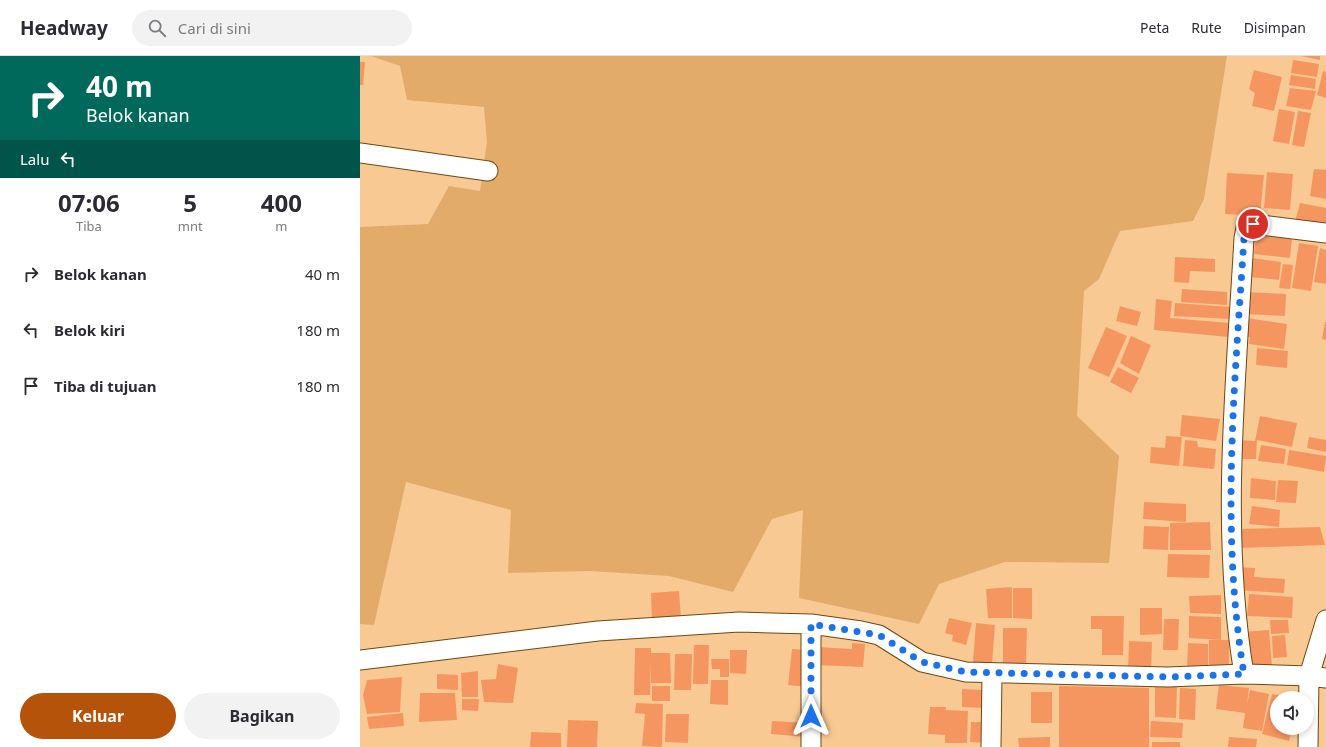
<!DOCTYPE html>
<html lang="id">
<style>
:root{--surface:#fff;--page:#f2f2f3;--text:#2b2b33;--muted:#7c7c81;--line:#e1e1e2;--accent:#b45309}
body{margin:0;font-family:"Noto Sans",sans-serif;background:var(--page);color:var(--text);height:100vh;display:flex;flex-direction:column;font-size:15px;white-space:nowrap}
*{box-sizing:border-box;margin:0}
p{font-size:13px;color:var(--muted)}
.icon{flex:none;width:22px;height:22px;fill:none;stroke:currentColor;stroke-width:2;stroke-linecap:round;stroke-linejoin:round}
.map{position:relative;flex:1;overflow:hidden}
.details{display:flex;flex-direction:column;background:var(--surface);width:360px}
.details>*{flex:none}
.guide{background:#00695c;color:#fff;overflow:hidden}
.fabs{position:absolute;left:910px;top:635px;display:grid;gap:8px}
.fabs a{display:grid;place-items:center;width:44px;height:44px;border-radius:50%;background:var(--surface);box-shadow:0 2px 6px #0003;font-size:20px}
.pin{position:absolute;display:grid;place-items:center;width:34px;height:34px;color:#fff;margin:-17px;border:2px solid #fff;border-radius:50%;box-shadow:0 1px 4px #0007}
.me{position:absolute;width:44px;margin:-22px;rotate:0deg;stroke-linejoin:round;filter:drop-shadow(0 0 3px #0008)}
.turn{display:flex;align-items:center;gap:14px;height:84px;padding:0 20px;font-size:18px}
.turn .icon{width:52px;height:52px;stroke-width:2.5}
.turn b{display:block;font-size:28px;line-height:34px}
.then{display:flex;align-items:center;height:38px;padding:0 20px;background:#0003;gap:8px;font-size:15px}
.eta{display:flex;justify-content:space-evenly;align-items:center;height:68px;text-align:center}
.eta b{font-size:24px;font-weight:700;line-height:28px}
.action{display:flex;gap:8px;margin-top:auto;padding:8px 20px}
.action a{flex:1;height:46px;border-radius:24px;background:var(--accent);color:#fff;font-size:16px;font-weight:700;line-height:46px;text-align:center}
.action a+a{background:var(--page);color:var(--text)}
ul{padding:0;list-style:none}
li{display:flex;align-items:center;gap:12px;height:56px;padding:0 20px}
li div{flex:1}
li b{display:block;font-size:15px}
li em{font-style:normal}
header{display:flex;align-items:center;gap:24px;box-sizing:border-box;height:56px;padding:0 20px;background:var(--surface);border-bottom:1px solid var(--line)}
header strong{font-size:19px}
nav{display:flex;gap:22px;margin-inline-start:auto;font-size:14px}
.search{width:280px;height:36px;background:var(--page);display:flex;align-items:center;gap:10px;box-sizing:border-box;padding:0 14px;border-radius:22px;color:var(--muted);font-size:15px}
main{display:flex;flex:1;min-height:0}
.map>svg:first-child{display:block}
</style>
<header>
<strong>Headway</strong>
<div class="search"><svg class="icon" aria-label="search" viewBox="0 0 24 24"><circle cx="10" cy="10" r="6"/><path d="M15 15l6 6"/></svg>Cari di sini</div>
<nav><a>Peta</a><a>Rute</a><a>Disimpan</a></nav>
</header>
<main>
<section class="details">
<div class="guide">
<div class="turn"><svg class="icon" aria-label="right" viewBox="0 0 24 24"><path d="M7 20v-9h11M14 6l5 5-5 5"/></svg><div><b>40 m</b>Belok kanan</div></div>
<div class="then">Lalu<svg class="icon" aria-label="left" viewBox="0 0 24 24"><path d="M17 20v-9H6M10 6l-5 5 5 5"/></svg></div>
</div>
<div class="eta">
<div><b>07:06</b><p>Tiba</p></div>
<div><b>5</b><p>mnt</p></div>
<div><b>400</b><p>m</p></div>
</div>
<ul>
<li><svg class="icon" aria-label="right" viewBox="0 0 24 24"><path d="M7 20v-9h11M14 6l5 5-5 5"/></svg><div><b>Belok kanan</b></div><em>40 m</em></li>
<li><svg class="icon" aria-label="left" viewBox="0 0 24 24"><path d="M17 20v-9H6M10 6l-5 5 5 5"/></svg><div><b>Belok kiri</b></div><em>180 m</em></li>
<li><svg class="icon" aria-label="arrive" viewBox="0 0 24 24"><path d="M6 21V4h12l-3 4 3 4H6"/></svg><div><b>Tiba di tujuan</b></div><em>180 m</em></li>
</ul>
<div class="action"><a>Keluar</a><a>Bagikan</a></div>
</section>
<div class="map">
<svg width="966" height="691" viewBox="0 0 966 691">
<rect width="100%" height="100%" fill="#f9c994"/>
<path fill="#e3ab6a" d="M11 0H867L844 143 833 165 760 175 739 223 724 235 717 360 759 400 749 507 645 506 579 528 559 568 439 542 443 454 412 463 373 536 309 520 230 515 148 517 151 454 46 426 14 569 0 568V171L68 168 89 130 120 135 127 86 124 51 47 44 40 10Z"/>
<path fill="#f59661" d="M941 0H960V4Z
M933 4 959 8 957 21 931 17Z
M0 6H5L3 29H0Z
M894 14 922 21 914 55 892 50 895 37 889 33Z
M963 15 966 16V42L957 39Z
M931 19 956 23 955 33 929 29Z
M930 32 956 35 951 54 926 50Z
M919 53 935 56 929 88 913 85Z
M938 55 951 57 944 91 932 89Z
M954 113 966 114V143L950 140Z
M907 116 933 118 930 154 904 152Z
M867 117 904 119 900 160 865 158Z
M940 147 966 152V172L935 166Z
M896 179 932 183 930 202 894 198Z
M939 187 958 190 951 235 932 232Z
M960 192 966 194V228L954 226Z
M815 201 855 203V216L830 215 829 227 814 226Z
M892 202 921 206 919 224 890 221Z
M923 208 933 209 930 233 919 232Z
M822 233 867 236V249L821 246Z
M885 236 926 238 925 260 884 258Z
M796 243 812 245 810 262 870 267 869 281 794 274Z
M815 247 871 251 870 263 814 260Z
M760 250 781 256 777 270 756 265Z
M886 262 927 268 924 293 889 288 890 281 883 280Z
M965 266H966V284L962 283Z
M746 271 767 280 749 321 728 312Z
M771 280 791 289 779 318 760 307Z
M897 292 928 295 927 312 896 309Z
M758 311 779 322 771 337 750 326Z
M822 359 860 363 856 385 820 380Z
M900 360 937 367 932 391 897 384 896 403H876L877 384 895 385Z
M806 380 822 381 819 410 790 407 791 391 805 392Z
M949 381 966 384V396L947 392Z
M825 384 837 385 838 391 856 393 854 413 823 410Z
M901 389 926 393 924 408 898 405Z
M929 394 966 400 964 416 927 409Z
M891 422 916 425 915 444 890 442Z
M918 424 938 425 936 447 916 446Z
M784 446 826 448V466L783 463Z
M892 450 920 454 919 471 889 468Z
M850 466 851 494H810V467Z
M784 470 809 471 808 494 783 493Z
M960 471 965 489 880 492 879 473Z
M808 498 850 499 849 522 807 521Z
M876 511 895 512 894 521 925 523 924 537 875 534Z
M652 531V562H628L626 533Z
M653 532H672V563L653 562Z
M319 535 321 562 292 563 291 537Z
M889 538 933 541 932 562 887 560Z
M861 539V558L830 557 829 540Z
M780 552H802V578L780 579Z
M731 560H764L763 599H742V573H731Z
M829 560 861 561V584L829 582Z
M589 562 612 567 606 589 592 585 593 579 585 577Z
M804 563H819L818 594H803Z
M910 564H928L929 577 911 578Z
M616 567 635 569 632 608 613 606Z
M643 572H667L666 609H643Z
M909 574 912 611 891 613 882 576Z
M925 579 927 601 913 602 912 580Z
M849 584H869V613H849Z
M769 585 792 586 791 615H768Z
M492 587 505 588 503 611 456 609 457 591 492 593Z
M828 587 848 588V613L827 612Z
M334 589H349L348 628H333Z
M275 592H291V597H310L311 627H291V606L290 639H274Z
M432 593 448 594V631L428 629Z
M370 594H387L386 618 370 617Z
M315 598H332L331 634H314Z
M351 603H369V621H360V613H352Z
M138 608 158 612 153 647 124 646 121 624 136 623Z
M118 615V641H102L101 617Z
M77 618 98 619V634L77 633Z
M42 621 40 656 7 658 3 639 7 624Z
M351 624H368V649L350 648Z
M859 629 889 632 887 649 890 634 909 638 902 675 883 672 885 657 856 653Z
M292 630H310V645H292Z
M699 630 789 632V691H699Z
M795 631H817L816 662 795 661Z
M820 632 836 633 835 664 819 663Z
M602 633 623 634 624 652 602 651Z
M671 636H692V667H671Z
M60 637H95L97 664 59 666Z
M912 638 928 641 917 642V672H932L929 685 902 678Z
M102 643H119L118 655 102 654Z
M276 647 303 648 302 691 282 690 285 658 275 657Z
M570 651H586V654L608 655 607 687H585V679L568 678Z
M43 657 44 670 9 673 7 661Z
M306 658H329L328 687 305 686Z
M208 664 238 665 237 691H207Z
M412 665 448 667 447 681 411 678Z
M791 665 823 667 822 682 790 681Z
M611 666H629L628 687 610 686Z
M171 676 201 677V691H170Z
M690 681V691H659L658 682Z
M869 681 897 683 896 691H868Z
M792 686H820V691H792Z"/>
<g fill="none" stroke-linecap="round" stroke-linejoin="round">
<g stroke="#6f470f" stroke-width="21">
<path id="minor" d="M0 97 128 115
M451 568V691
M0 604 238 575 379 566 451 568 501 575 519 579 562 606 606 616 808 621 884 618 949 620 966 622
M884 618C860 474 876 327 884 182L886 172 893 168 966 177
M631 691 632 617
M948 691 949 620 966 564"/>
</g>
<use href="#minor" stroke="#fff" stroke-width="19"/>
</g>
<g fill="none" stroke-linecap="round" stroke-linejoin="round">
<path stroke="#1a73e8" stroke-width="7" stroke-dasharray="0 12.6" d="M451 660V568L519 579 562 606 606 616 808 621 884 618C860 474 875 327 884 182L886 172 893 168"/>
</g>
</svg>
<div class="fabs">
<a><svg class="icon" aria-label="sound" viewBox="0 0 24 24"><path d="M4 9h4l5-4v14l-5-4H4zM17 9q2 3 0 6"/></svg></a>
</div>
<div class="pin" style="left:893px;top:168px;background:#d93025"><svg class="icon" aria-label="arrive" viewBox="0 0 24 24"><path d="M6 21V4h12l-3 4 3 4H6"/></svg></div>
<svg class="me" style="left:451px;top:660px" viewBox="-20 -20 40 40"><path d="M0-17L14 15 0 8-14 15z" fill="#1a73e8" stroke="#fff" stroke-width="4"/></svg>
</div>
</main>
